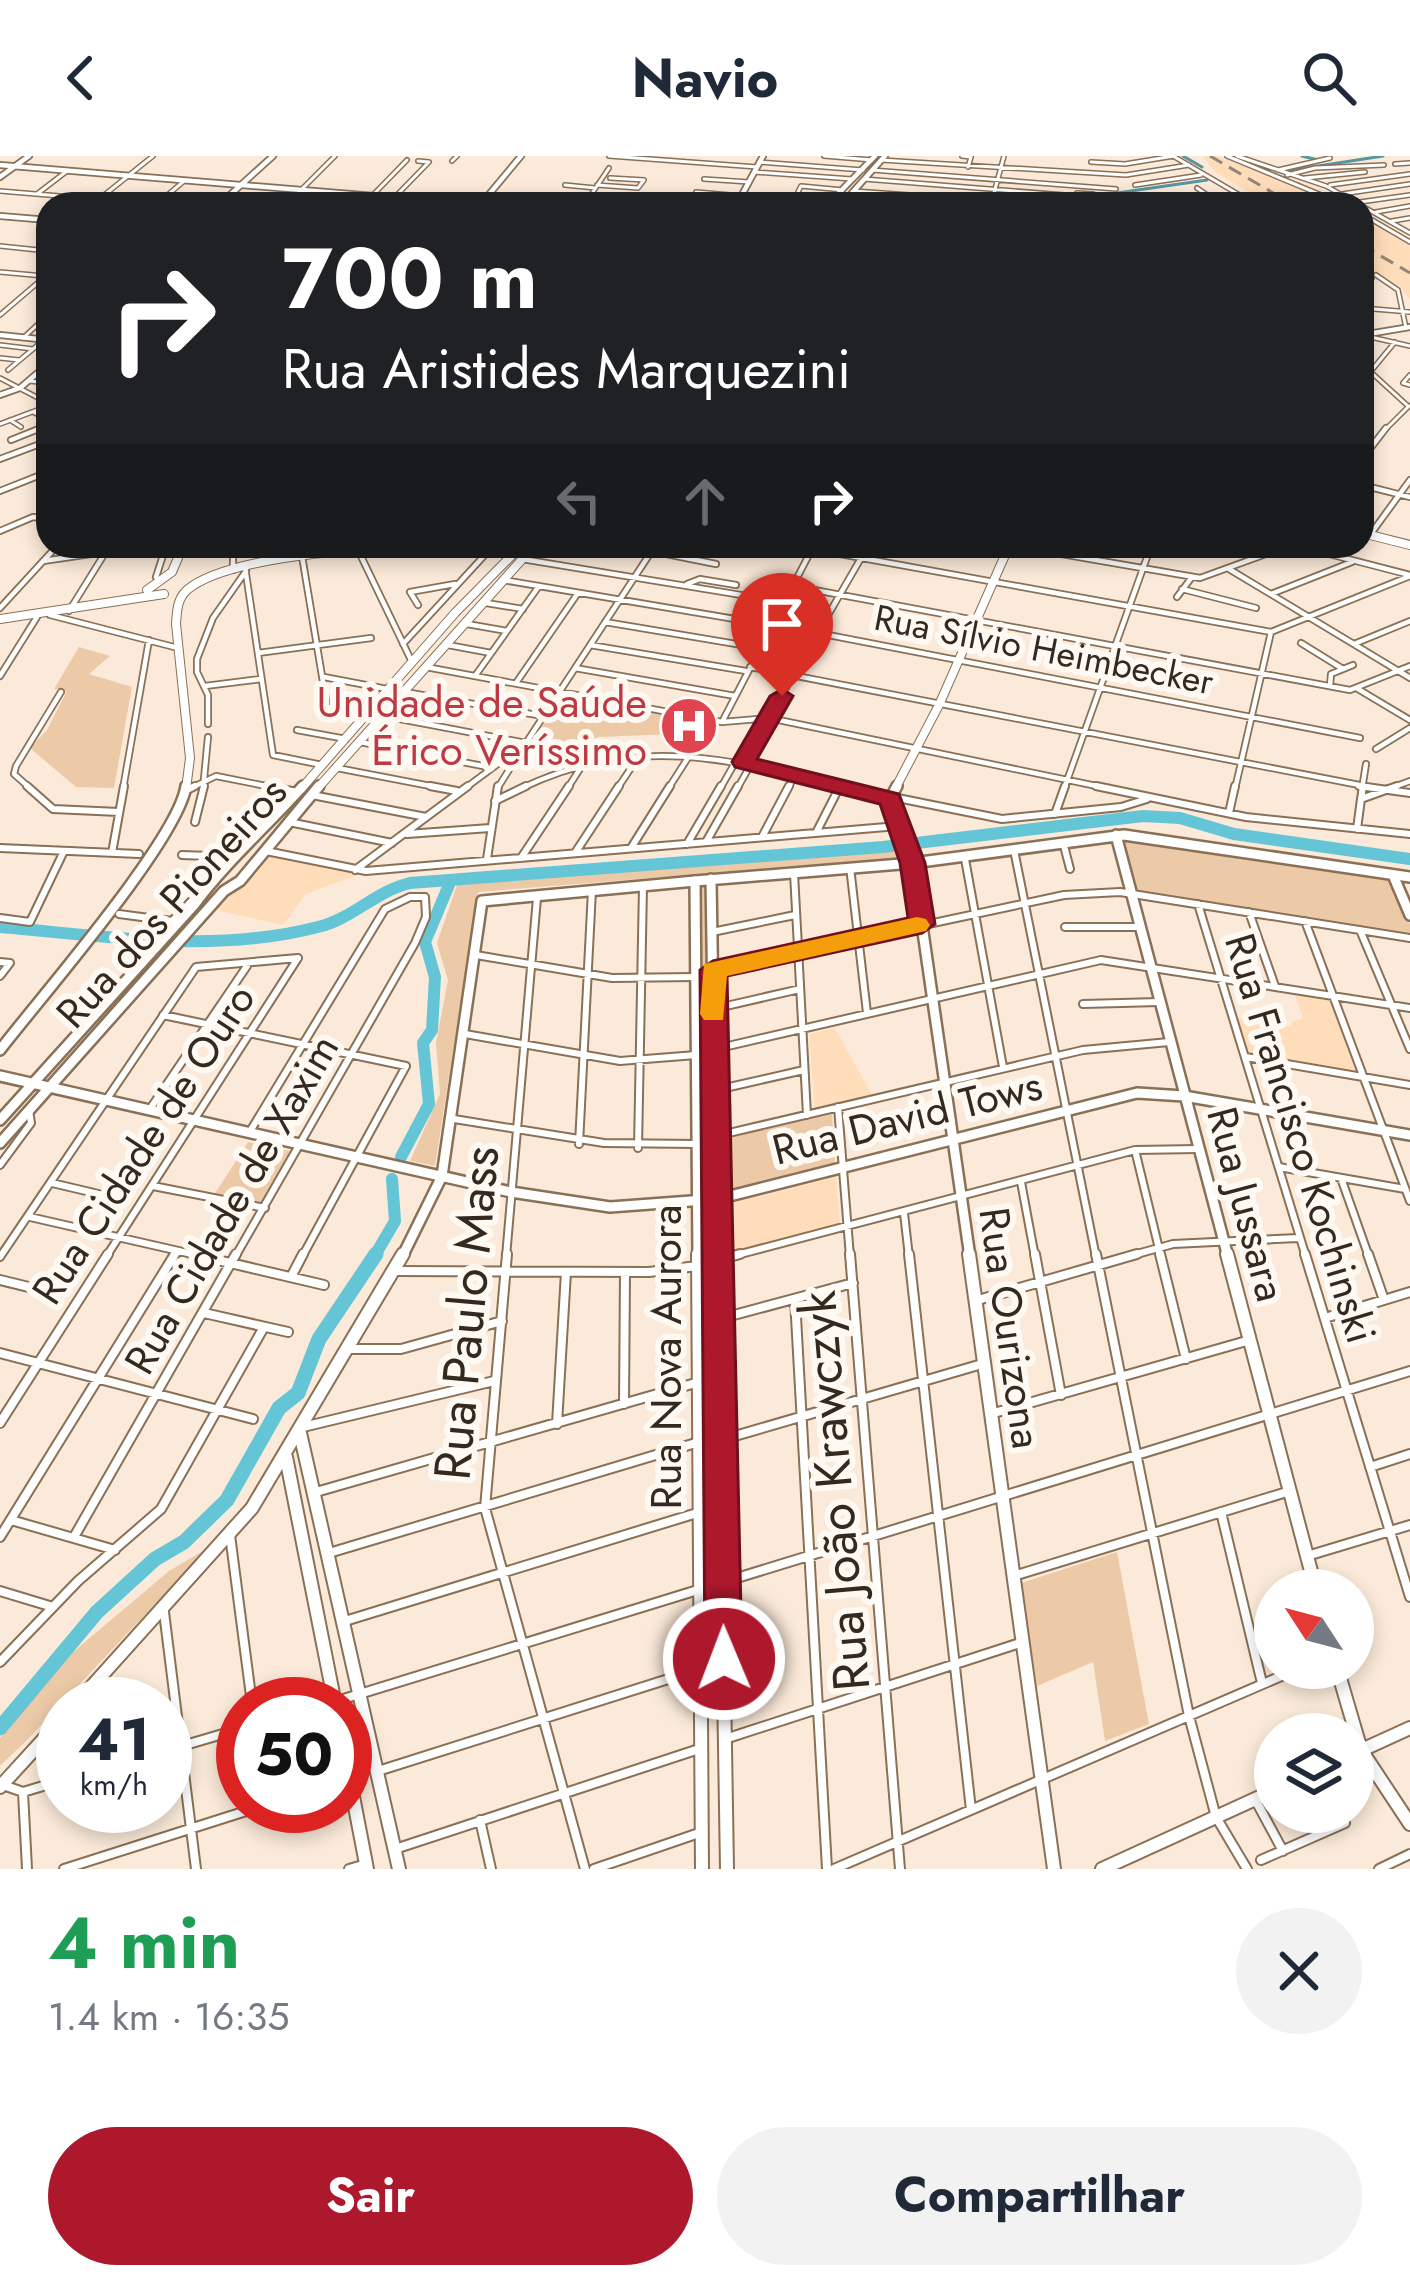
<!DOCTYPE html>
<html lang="pt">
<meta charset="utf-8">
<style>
:root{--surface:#fff;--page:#f2f2f3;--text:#1f2937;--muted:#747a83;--accent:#ad182d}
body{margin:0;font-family:Jost,sans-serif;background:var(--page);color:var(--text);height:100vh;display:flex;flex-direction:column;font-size:45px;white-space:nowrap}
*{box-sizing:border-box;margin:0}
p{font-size:39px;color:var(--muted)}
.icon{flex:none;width:66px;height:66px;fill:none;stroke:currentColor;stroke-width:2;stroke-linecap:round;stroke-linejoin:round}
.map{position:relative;height:1713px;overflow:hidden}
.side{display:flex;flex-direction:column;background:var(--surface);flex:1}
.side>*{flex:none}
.guide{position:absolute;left:36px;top:36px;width:1338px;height:366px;border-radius:36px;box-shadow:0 6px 18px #0003;background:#202124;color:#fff;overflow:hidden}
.needle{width:78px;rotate:306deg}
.buttons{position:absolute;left:1254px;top:1413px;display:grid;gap:24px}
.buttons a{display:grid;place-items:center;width:120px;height:120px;border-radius:50%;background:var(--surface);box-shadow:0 6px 18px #0003;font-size:60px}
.speed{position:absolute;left:36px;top:1521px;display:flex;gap:24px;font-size:60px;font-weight:700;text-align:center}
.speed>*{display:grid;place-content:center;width:156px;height:156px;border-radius:50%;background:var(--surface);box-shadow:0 6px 18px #0003;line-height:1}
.speed small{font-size:30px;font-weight:400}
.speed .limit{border:18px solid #d22;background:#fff;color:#111}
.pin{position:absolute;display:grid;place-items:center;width:102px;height:102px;color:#fff;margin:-123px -51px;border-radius:50% 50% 50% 0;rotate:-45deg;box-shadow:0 0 12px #0007}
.pin .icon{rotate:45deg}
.me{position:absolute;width:132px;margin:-66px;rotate:359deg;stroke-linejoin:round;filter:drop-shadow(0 0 9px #0008)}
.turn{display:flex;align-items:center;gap:42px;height:252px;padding:0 48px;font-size:54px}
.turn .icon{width:156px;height:156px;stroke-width:2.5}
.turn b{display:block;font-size:84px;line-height:102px}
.lanes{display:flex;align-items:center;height:114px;padding:0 48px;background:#0003;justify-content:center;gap:60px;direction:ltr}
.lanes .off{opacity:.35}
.round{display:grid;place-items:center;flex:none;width:126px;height:126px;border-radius:63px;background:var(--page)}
.head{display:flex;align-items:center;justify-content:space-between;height:204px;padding:0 48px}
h1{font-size:72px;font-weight:700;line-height:90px;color:#1e9e55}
.cta{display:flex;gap:24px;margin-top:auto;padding:24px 48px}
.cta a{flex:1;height:138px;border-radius:72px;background:var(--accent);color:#fff;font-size:48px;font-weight:700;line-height:138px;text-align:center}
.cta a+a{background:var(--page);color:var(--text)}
header{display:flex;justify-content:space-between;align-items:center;height:156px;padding:0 48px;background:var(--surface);font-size:54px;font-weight:700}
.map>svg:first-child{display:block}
</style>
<header><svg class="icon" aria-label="back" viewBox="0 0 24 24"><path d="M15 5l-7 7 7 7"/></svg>Navio<svg class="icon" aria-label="search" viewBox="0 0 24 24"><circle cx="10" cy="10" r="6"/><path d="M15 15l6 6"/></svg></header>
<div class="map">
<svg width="1410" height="1713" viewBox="0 0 1410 1713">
<rect width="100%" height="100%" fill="#fbead9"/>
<path fill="#ffddba" d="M1203 0H1217L1340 48H1269L1215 16Z
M1362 60 1410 88V143L1399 130 1362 110Z
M265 698 357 717V719L306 738 283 769 220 755 218 751Z
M1295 839 1329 844 1356 917 1249 898 1237 862 1291 871 1292 866 1303 862Z
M835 872 872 939 821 953 815 951 809 878Z
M836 1021 840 1069 727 1099 726 1049Z"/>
<path fill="#eccaa7" d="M79 491 110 500 89 518 132 531 114 632 76 631 30 592 47 574 67 535 54 533Z
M562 541 680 561 671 578 599 581 517 609Z
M1119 681 1390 720 1410 768V781L1134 736Z
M897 694 899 702 478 736 435 1010 410 1005 440 938 436 887 448 824 437 787 457 729Z
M708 730 713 1036 702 1037 699 731Z
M832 955 835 1010 726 1037 725 981Z
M248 986 294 996 263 1051 214 1039Z
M710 1055 715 1410 709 1415 705 1056Z
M208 1392 27 1584 0 1610V1582L66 1502 169 1415Z
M1117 1396 1149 1568 1105 1585 1093 1506 1037 1530 1021 1427Z"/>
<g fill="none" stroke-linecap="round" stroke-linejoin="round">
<path stroke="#55969f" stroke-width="3" d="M1183 0 1202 11
M1302 0 1318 4
M1286 15 1383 0
M1041 48 1207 24"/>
<path stroke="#63c5d6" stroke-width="12" d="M0 771C105 780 214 798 318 771 352 763 376 735 410 727L883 691 1143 660 1180 662 1234 678 1410 703
M401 1001 429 948 423 887 432 874 435 821 425 786 451 724
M374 1101 395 1065 392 1023"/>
<path stroke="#63c5d6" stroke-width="15" d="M0 1572 97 1456 155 1403 184 1386 227 1344 279 1252 298 1237 319 1183 376 1098"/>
<g stroke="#897056" stroke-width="6">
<path id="minor-far3" d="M609 0 757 11
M824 0 872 4
M962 0 971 1 968 11
M1173 0 1255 48
M1227 0 1343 48
M1237 0 1326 30 1358 48
M881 4 1126 19 1189 9
M452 5 457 0
M759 6 863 14
M1091 6 1125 8 1174 0
M1395 8 1410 7
M872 14 1116 33
M1278 14 1330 2
M754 16 852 23
M1287 19 1315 12 1384 9
M1305 22 1365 16
M704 23 749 26
M864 23 1077 40
M565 29 595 32
M597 29 638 32 644 24 610 22
M1135 29 1201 19
M1330 29 1410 18
M1197 32 1220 48
M301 34 335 0
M0 35 155 48
M854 35 910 39 907 48
M696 36 742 40
M1077 37 1093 38
M37 38 67 15
M1342 38 1410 28
M372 40 407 4
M394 42 429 6 418 5
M740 42 803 48
M993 42 1031 45
M846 43 906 48
M1094 43 1172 48
M793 46 801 30 843 34
M1360 46 1410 39
M93 48 153 0
M157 48 184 25
M585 48 609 12
M991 48 1004 0
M1026 48 1061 43
M1362 50 1410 77
M1376 56 1410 50
M1362 58 1410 86
M1392 65 1410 62
M0 90 48 95
M0 116 44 120
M1376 119 1398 134 1406 172
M1362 121 1372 122
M1362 152 1410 156
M0 159 48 118
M1362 179 1410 190
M23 182 48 159
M0 189 33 193
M0 202 19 204
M1362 208 1408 250
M8 214 39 188
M1410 219 1403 227 1410 229
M0 222 48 247
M29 225 48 227
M1362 226 1395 186
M33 256 45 262
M10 264 21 271
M0 268 48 250
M34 275 46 270
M1384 275 1409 250"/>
</g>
<g stroke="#897056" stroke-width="8">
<path id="minor-far2" d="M11 284 41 272
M0 303 48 285
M1362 303 1386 272
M1362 329 1410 341
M0 335 48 316
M0 375 33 361 48 362
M1370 379 1410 324
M233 390V414
M671 390 694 393
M1015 390 1200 422 1288 390
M1234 390 1267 396
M1298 390 1410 419
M812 393 1271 476
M358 394 412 506
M651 395 716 408
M302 400 327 550 365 557
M522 403 784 446
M43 405 146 390
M245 411 273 599 322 609
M1229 413 1410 522
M156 421 166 390
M503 424 818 477 1360 582
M687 428 700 423 736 429
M793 430 1350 534 1410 510
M1182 433 1256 452
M1271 438 1352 406
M1177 441 1192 421
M486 447 523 453
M418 449 410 436 455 428
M0 452 57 390
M69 455 105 397
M50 459 178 492
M605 466 760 492
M467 468 507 475
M1271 476 1410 420
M1301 487 1343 513
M403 488 493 390
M1354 488 1410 465
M448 489 491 497
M590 489 746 515
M258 497 371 482
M426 511 722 566 769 562 1111 633
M750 511 1380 633
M575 512 735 540
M0 520 37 461
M475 520 539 430
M324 521 387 533
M516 527 578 437
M205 530 261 523
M1330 530 1331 518 1353 509
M1358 533 1410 564
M405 536 543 560
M384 560 526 587
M722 566 812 393
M208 568V539L197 516V503L213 462 246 415
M297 574 346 583
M360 586 488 611
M1376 593 1410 572
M743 606 868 390
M337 612 446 633
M31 633 14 618 16 610 61 536
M123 633 149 484
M189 633 216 620 281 633
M203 633 208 581
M464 633 526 587 655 390
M497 633 512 609 505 602
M520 633C635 577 732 603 850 633
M567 633 585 605
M617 633 641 597
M668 633 691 597
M720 633 736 605
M737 633 751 608
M788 633 794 621
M1064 633 1151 390
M1235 633 1271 476
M1362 633 1366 608
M1388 633 1410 625"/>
</g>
<g stroke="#897056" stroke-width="10">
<path id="minor-far1" d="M27 630 53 653 119 656
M266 630 297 636
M430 630 457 635
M838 630 1002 663 1121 651 1147 643
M1096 630 1246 661 1410 678
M1359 630 1410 637
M187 634 195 630
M312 639 426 661
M1361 643 1363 630
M495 645 526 630
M1229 657 1235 630
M1055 658 1065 630
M195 666 204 630
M289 666 392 687
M1357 673 1361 643 1397 630
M817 675 840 630
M407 678 490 672
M762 681 789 630
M706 686 738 630
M1063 686 1070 713
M687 688 721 630
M0 692 139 698
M631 692 670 630
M1014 694 1096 1101
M266 695 366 715 898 670
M112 697 124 630
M575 697 619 630
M182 699 236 701
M521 702 569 630
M487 703 498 630
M965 703 1003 911
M850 711 867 857
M355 714 468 630
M794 717 807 959
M1198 748 1306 1101
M1249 756 1275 830
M119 758 172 765 199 737
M0 762 30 766 64 695
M1305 765 1410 1045
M1065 771H1140
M1360 774 1410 893
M712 776 795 759
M476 799 612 822 695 821
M0 806 10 807 0 820
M713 814 1064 739 1120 736 1410 782
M1083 848 1159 846
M713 853 800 833
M163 859 406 910 302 1101
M465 878 620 905 696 899
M715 893 1101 804 1410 852
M1246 901 1410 929
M716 934 804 914
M838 951 850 1101
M150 953 247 810
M454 963 604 987 697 988
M716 980 1083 894 1169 886
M579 988 592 734
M638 992 643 730
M1135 994 1161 1101
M0 1009 31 967 29 954
M1279 1011 1405 1033
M1341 1022 1369 1101
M1021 1026 1035 1101
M52 1027 107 1040
M153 1030 265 1052
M904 1057 909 1101
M30 1061 205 1101
M0 1101 196 811 298 802
M106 1101 298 802
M173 1101 177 1095
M235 1101 415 787 426 761 425 741H410L385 753 249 977
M506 1101 537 742
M729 1101 1135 994 1198 993
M1126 1101 1173 1088 1298 1082"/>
</g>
<g stroke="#897056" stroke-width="12">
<path id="minor" d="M192 1098 324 1129
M507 1098 485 1352 585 1713
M850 1098 900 1713
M909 1098 971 1654
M1035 1098 1061 1239
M1096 1098 1189 1560 1216 1661 1247 1713
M1160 1098 1186 1203
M1305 1098 1410 1441
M1368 1098 1384 1144
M719 1104 740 1098
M395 1115 649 1116 697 1110
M291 1121 303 1098
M0 1124 45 1135
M795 1143 827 1713
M978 1144 1137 1098
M204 1157 288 1176
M1325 1162 1410 1136
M719 1163 853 1127
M350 1193H401L502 1165
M0 1197 253 1263
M624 1248 625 1116
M994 1257 1250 1184
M0 1267 108 1098
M557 1268 566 1116
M303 1271 494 1225
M721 1284 982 1208
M1370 1311 1410 1298
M316 1336 699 1226
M1221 1356 1262 1527
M11 1364 115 1394
M230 1379 252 1548
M0 1381 175 1098
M74 1381 236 1098
M329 1397 699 1286
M1307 1400 1410 1369
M1017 1419 1290 1335
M0 1435 53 1451
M164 1456 196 1713
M345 1465 697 1357
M0 1506 78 1425 161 1353 264 1171
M327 1548 1410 1215
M728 1582 1023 1486
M165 1595 243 1572
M378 1615 700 1513
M3 1629 23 1636 63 1624
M23 1636 27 1713
M1256 1645 1283 1695
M480 1664 491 1713
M395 1693 699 1593
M1261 1704 1345 1667
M64 1713 262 1650
M349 1713 366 1708
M594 1713 699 1677
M834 1713 1300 1512
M1379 1713 1410 1698"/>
</g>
<g stroke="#897056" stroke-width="8">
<path id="tertiary-far2" d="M220 48 273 0
M1362 179 1410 171
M0 239 20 232 48 208"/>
</g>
<g stroke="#897056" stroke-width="14">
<path id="tertiary-far1" d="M1116 679 1228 1101
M913 707 1124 679 1410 721
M1393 719 1410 759
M0 920 511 1036 610 1051 718 1043 1137 937 1184 940 1410 979
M402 1101 442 1020 482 745 695 725"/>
</g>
<g stroke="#897056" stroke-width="16">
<path id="tertiary" d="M1227 1098 1316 1434
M300 1277 399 1713
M286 1301 335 1548
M1337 1512 1361 1594 1410 1668
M76 1548 252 1352 403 1098
M1353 1598 1410 1572
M345 1599 367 1713
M0 1631 63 1562
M1102 1713 1275 1634"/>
</g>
<g stroke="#897056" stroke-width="8">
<path id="secondary-far3" d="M0 9 471 48
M0 21 29 0
M481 48 521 0
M737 48 763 0
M828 48 875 0
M842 48 885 0
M0 60 48 64
M0 179 48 184"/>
</g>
<g stroke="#897056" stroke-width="10">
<path id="secondary-far2" d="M1362 377 1410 389
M147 434 172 416 183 390
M0 463 164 438
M186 633 190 602 176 468C177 455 177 443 187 434 224 402 346 394 396 390
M301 633 455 457 521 390
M317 633 534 390
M895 633 939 549 1009 390"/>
</g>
<g stroke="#897056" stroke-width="14">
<path id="secondary-far1" d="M897 630 890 643 913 707 970 1101
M711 723 717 1101
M0 894C40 842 178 684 186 630
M0 964 194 749C226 706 267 670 303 630
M0 987 224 735 240 725 319 630
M698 1101 695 725 913 707"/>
</g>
<g stroke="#897056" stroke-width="16">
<path id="secondary" d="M698 1098 702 1713
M717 1098 727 1713
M969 1098 1054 1713"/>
</g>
<use href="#minor-far3" stroke="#fff" stroke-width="3"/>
<use href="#minor-far2" stroke="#fff" stroke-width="4.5"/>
<use href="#minor-far1" stroke="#fff" stroke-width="6"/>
<use href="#minor" stroke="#fff" stroke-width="8"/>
<use href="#tertiary-far2" stroke="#fff" stroke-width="4.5"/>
<use href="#tertiary-far1" stroke="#fff" stroke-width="9"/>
<use href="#tertiary" stroke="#fff" stroke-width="12"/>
<use href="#secondary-far3" stroke="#fff" stroke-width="4.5"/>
<use href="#secondary-far2" stroke="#fff" stroke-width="8"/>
<use href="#secondary-far1" stroke="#fff" stroke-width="9"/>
<use href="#secondary" stroke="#fff" stroke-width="12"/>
<path stroke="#938577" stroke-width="3" stroke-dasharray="14 8" stroke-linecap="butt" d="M1210 0 1292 48
M1362 89 1410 117"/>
</g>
<path fill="#ad182d" stroke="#70101d" stroke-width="3" d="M782 533 793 540 757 603 899 638 925 707 935 768 922 777 727 820 742 1503 737 1516 724 1521 710 1516 705 1503 700 814 713 805 908 762 900 707 880 648 735 611 732 606 770 540Z"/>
<path fill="#f59e0b" d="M917 761 926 763 930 769 926 775 727 820 723 864H704L700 858 704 808Z"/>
<defs>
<g id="hospital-disc" transform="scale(3)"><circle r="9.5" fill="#e0444e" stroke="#fff9f3"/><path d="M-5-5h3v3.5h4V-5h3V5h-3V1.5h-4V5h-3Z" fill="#fff"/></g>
</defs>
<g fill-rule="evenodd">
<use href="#hospital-disc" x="689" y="570"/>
</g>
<g text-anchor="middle" stroke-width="12" stroke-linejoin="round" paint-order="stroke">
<g font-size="36" fill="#34291e" stroke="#fff9f3">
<text transform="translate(1044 493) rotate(11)" y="13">Rua Sílvio Heimbecker</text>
</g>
<g font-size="42" fill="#be3a42" stroke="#fff9f3" text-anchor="end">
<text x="647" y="561">Unidade de Saúde<tspan x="647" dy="48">Érico Veríssimo</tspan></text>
</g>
<g font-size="42" fill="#34291e" stroke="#fff9f3">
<text transform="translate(171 746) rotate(-48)" y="15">Rua dos Pioneiros</text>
<text transform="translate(907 961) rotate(-14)" y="15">Rua David Tows</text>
<text transform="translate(1301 982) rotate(73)" y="15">Rua Francisco Kochinski</text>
<text transform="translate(143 988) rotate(-57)" y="15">Rua Cidade de Ouro</text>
<text transform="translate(231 1048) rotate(-60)" y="15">Rua Cidade de Xaxim</text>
<text transform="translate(1247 1048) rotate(75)" y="15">Rua Jussara</text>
<text transform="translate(1011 1172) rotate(82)" y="15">Rua Ourizona</text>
<text transform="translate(666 1201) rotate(-90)" y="15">Rua Nova Aurora</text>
</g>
<g font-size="51" fill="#34291e" stroke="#fff9f3">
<text transform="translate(466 1157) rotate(-85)" y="18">Rua Paulo Mass</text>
<text transform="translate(834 1335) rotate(-95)" y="18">Rua João Krawczyk</text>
</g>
</g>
</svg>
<div class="buttons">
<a><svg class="needle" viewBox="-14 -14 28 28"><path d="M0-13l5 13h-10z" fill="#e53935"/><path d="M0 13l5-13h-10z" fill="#747a83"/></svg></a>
<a><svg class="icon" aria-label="layers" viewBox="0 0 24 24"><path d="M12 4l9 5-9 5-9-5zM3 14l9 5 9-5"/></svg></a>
</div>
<div class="speed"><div>41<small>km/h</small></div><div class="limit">50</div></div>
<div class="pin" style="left:782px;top:540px;background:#d93025"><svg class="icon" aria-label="arrive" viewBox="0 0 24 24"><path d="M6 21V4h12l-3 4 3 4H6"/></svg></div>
<svg class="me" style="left:724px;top:1503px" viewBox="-20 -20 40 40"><circle r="17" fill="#ad182d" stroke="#fff" stroke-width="3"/><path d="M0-11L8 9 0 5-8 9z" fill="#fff"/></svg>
<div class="guide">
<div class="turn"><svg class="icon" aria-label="right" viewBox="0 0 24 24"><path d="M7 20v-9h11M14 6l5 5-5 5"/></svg><div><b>700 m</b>Rua Aristides Marquezini</div></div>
<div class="lanes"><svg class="icon off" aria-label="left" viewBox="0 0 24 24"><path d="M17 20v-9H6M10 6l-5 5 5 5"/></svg><svg class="icon off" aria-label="ahead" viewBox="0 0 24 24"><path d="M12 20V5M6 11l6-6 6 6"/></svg><svg class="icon" aria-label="right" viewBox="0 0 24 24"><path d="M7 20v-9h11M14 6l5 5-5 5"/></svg></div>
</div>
</div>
<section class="side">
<div class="head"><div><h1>4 min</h1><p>1.4 km · 16:35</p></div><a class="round"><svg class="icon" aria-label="close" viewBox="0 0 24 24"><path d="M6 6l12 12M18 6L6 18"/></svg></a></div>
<div class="cta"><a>Sair</a><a>Compartilhar</a></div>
</section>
